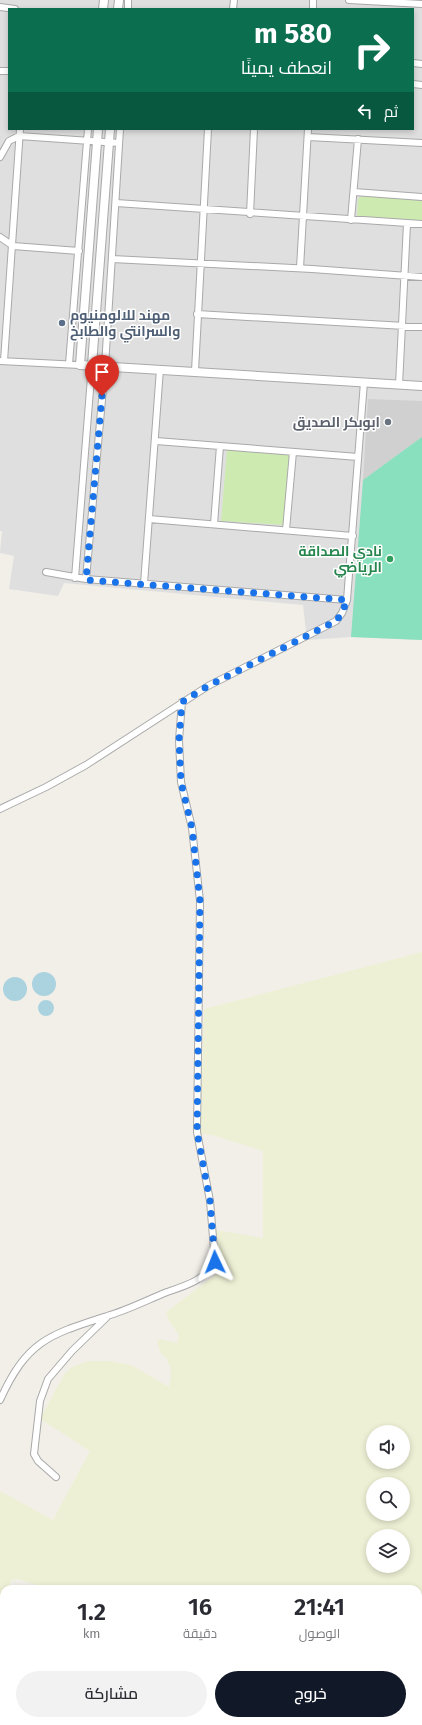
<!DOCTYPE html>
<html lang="ar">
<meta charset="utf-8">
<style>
:root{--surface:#fff;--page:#f2f2f3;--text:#2b2b33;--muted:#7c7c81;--accent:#111827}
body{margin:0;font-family:"Fira Sans",Cairo,sans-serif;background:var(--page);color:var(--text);direction:rtl;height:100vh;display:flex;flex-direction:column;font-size:15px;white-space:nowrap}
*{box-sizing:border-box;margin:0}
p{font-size:13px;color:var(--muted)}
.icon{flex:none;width:22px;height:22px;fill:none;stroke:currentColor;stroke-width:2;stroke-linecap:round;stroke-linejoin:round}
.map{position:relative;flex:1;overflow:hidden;direction:ltr}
.panel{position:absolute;left:0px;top:1585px;width:422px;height:140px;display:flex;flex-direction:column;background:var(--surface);border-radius:12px 12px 0 0;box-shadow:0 2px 6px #0003;direction:rtl}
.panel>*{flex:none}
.guide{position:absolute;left:8px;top:8px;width:406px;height:122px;border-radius:0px;box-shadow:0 2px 6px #0003;direction:rtl;background:#0b6e4f;color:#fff;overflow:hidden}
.controls{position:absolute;left:366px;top:1425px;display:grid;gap:8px}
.controls a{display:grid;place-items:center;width:44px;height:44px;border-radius:50%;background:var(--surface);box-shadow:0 2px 6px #0003;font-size:20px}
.pin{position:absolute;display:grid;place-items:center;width:34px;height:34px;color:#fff;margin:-41px -17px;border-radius:50% 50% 50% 0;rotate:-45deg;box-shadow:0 0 4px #0007}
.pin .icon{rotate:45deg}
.me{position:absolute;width:44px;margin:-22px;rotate:358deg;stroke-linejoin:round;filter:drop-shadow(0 0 3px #0008)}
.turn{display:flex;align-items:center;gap:14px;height:84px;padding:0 16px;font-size:18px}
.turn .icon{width:52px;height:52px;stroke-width:2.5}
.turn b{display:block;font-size:28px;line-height:34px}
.then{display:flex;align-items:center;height:38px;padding:0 16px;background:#0003;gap:8px;font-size:15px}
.eta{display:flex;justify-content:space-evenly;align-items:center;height:68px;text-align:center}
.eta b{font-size:24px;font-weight:600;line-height:28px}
.cta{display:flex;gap:8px;margin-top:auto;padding:8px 16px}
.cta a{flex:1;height:46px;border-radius:24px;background:var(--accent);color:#fff;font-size:16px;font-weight:600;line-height:46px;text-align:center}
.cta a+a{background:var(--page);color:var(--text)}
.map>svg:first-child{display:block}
</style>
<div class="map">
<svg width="422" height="1725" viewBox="0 0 422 1725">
<rect width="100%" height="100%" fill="#f2efe9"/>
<path fill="#e0dfdf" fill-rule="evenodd" d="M0 0H422V640L351 637 307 640 303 605 64 583 58 596 9 589 14 556 0 553 2 531H0ZM9 9H413V129H9Z"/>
<path fill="#d0d0d0" d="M368 399 422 401V437L363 480Z"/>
<path fill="#eef0d5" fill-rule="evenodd" d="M422 952V1634L418 1638V1589H51L17 1579 12 1580 8 1589H4V1601L0 1613V1491L53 1520 90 1451 40 1419 65 1373 72 1367 88 1361H111L131 1365 169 1387 171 1375 170 1366 166 1358 160 1352 157 1341 159 1339 177 1343 179 1335 169 1321 166 1312 217 1274 221 1266 216 1230 263 1238V1151L212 1135 200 1134 204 1009ZM373 1432H403V1462H373ZM373 1484H403V1514H373ZM373 1536H403V1566H373Z
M4 1628V1697L0 1695V1639Z
M0 1705 4 1706V1721H42L52 1725H0Z
M69 1721H107L105 1725H79Z"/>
<path fill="#cdebb0" d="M362 196 422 200V222L360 218 357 215 358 199Z
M227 450 290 455 284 525 221 521Z"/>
<path fill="#88e0be" d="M422 437V640L351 637 363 480Z"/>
<path fill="#aad3df" d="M32 984a12 12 0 1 1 24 0a12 12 0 1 1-24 0Z
M3 989a12 12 0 1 1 24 0a12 12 0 1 1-24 0Z
M38 1008a8 8 0 1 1 16 0a8 8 0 1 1-16 0Z"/>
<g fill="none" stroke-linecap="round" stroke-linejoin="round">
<g stroke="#a9a9a9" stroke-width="8">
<path id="minor" d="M349 0 422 4
M0 7 15 9
M128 9V0
M233 9 234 0
M313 9V0
M413 63 422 64
M0 71H9
M413 84 422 85
M308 137 422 143
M0 157 9 141 19 136 119 143
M354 192 422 197
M116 203 422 224
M250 214 254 129
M351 220 358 139
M0 237 13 246 79 251
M112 259 312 269 422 277
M300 268 308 129
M197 314 422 327
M0 361 80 365
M4 361 20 129
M69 364 88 129
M195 371 208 129
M399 385 407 224
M156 441 220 446
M149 519 353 536
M214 524 220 446 358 457
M286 530 293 452
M46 572 86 579 347 600 364 382
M75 578 92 365
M86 579 105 366 120 129
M144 584 160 369
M0 809 46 787 86 765 208 686 336 621 342 613 347 600
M0 1400C27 1341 48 1335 107 1316 128 1310 147 1300 167 1292 185 1286 205 1280 215 1262L210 1201 197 1132 200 901 192 828 181 782 179 740 182 702
M56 1477 38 1461 34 1454 40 1401 48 1379 72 1351 107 1317"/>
</g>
<g stroke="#a9a9a9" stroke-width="10">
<path id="tertiary" d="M103 9 104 0
M118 9 119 0
M98 129 80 365 422 386
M92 365 110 129"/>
</g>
<use href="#minor" stroke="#fff" stroke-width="6"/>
<use href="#tertiary" stroke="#fff" stroke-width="8"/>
</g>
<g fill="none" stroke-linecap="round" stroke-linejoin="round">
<path stroke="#1a73e8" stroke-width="7" stroke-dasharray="0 12.6" d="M102 396 86 580 347 600 342 613 336 621 208 686 182 702 179 740 181 782 192 828 200 901 197 1132 210 1201 215 1262"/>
</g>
<circle fill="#5c6f8a" stroke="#fff" stroke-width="1.5" cx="62" cy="323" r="4"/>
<circle fill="#6b7280" stroke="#fff" stroke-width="1.5" cx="388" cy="422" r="4"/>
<circle fill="#2e9e5b" stroke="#fff" stroke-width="1.5" cx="390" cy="559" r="4"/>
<g text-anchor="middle" stroke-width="3" stroke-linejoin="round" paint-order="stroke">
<g font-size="14" font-weight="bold" fill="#4e5e75" stroke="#fff" text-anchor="start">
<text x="70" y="320">مهند للالومنيوم<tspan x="70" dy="16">والسرانتي والطابخ</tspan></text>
</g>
<g font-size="14" font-weight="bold" fill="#5b616d" stroke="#fff" text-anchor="end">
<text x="380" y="427">ابوبكر الصديق</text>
</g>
<g font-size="14" font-weight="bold" fill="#27864d" stroke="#fff" text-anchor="end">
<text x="382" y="556">نادي الصداقة<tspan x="382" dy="16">الرياضي</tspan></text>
</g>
</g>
</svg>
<div class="controls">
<a><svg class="icon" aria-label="sound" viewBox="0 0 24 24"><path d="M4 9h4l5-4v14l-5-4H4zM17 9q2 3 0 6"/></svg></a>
<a><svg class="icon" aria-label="search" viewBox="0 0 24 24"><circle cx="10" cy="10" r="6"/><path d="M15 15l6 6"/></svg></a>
<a><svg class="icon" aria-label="layers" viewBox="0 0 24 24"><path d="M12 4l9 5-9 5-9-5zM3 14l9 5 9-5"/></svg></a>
</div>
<div class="pin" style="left:102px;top:396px;background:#d93025"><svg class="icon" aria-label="arrive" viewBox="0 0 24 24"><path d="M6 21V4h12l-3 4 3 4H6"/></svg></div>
<svg class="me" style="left:215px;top:1262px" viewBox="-20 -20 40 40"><path d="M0-17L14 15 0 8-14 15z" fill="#1a73e8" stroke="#fff" stroke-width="4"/></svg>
<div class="guide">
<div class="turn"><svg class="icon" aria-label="right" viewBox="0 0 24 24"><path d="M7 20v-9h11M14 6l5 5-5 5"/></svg><div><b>580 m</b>انعطف يمينًا</div></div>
<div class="then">ثم<svg class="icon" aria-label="left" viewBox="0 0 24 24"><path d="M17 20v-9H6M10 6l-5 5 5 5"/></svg></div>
</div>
<section class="panel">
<div class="eta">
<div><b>21:41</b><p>الوصول</p></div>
<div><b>16</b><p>دقيقة</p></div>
<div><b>1.2</b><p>km</p></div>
</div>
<div class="cta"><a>خروج</a><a>مشاركة</a></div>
</section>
</div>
